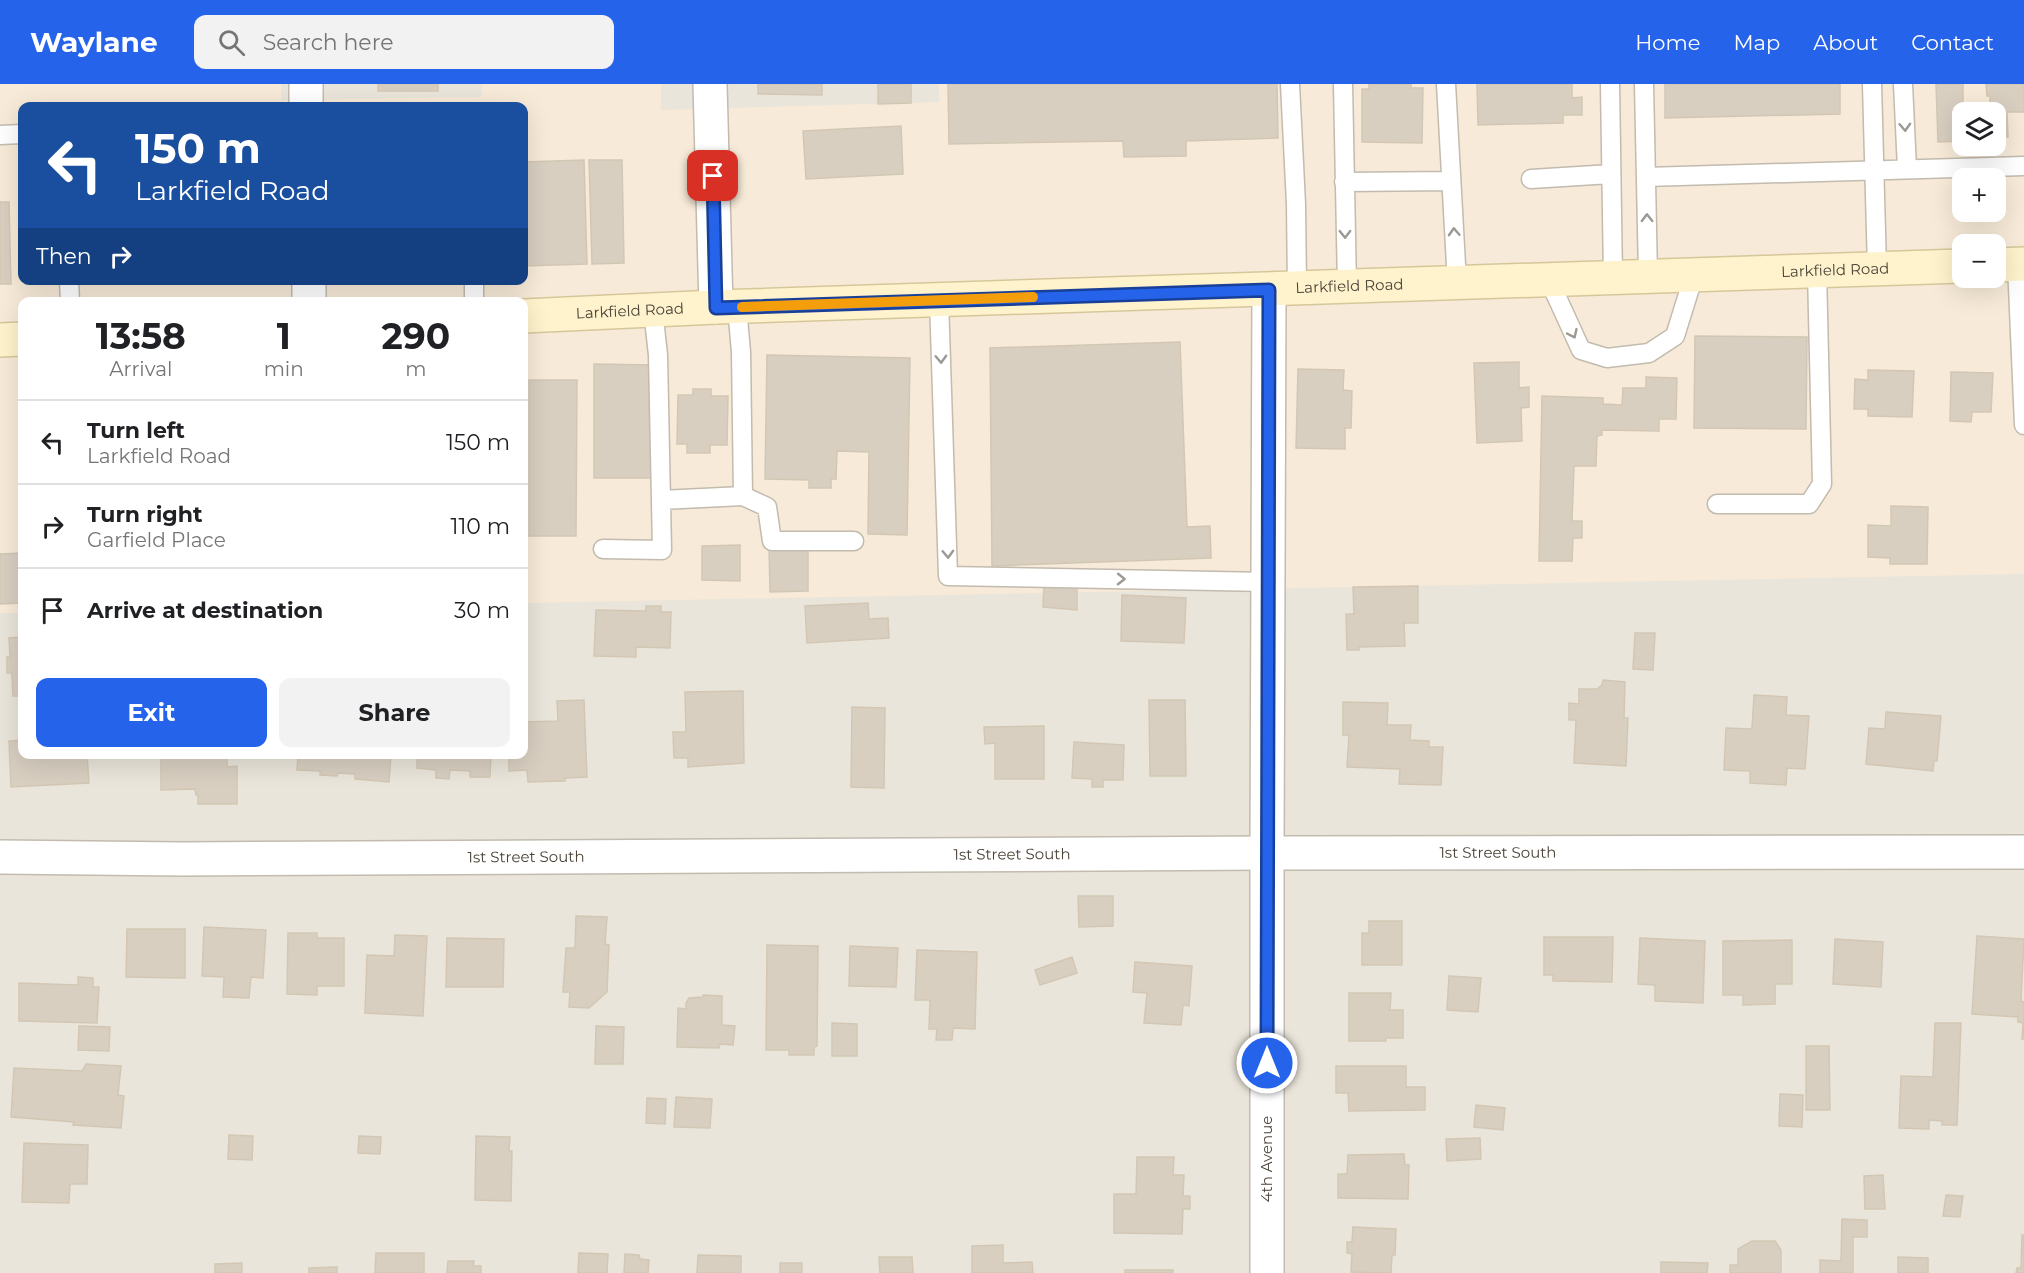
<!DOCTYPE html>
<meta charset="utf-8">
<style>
:root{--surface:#fff;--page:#f2f2f2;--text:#202124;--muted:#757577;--line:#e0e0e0;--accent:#2563eb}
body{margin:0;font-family:Montserrat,sans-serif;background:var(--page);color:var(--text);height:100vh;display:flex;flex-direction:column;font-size:22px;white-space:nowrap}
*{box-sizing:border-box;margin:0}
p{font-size:20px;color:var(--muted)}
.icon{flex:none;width:33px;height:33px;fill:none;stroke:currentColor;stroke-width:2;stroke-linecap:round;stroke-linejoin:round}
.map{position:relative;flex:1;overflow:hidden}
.drawer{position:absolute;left:18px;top:213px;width:510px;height:462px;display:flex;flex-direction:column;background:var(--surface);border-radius:12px;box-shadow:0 6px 24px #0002}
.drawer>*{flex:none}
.guide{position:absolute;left:18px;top:18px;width:510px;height:183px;border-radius:12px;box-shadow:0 6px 24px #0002;background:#1a4fa0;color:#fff;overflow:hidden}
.fabs{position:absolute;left:1952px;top:18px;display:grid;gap:12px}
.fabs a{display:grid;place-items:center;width:54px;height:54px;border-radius:12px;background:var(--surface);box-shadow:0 6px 24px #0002;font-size:30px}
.pin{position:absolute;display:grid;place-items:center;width:51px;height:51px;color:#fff;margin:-26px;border-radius:12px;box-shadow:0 3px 9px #0006}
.me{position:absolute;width:66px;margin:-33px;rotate:0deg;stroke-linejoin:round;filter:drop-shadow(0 0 4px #0008)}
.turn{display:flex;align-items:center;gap:21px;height:126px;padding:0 18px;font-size:27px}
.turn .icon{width:78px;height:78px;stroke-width:2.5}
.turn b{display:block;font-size:42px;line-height:51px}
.then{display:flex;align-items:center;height:57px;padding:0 18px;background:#0003;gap:12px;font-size:22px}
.eta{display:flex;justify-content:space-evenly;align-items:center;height:102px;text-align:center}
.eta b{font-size:36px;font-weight:700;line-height:42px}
.cta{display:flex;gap:12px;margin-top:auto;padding:12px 18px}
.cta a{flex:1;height:69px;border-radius:12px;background:var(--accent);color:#fff;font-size:24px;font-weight:700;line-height:69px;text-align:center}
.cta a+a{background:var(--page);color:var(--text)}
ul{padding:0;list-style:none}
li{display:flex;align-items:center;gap:18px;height:84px;padding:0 18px;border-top:2px solid var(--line)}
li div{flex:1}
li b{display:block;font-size:22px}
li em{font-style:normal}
header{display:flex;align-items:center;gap:36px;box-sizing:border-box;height:84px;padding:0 30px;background:var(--accent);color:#fff}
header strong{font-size:28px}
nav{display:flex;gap:33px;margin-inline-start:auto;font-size:21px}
.search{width:420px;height:54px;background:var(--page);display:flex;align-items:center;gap:15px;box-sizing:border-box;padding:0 21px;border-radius:12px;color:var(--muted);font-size:22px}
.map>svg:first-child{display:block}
</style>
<header>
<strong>Waylane</strong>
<div class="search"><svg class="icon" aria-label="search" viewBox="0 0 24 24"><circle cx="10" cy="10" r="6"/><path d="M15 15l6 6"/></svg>Search here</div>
<nav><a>Home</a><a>Map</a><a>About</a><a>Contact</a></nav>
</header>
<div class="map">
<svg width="2024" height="1189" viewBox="0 0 2024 1189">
<rect width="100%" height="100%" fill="#f6f3ec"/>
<path fill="#eae5da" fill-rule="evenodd" d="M0 0H2024V1189H0ZM22 22H524V196H22ZM1962 28H1995V62H1962ZM1962 94H1995V128H1962ZM1962 160H1995V194H1962ZM22 218H524V670H22Z"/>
<path fill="#f7ead8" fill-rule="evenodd" d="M0 0H281V16L481 13 482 0H661V26L939 18V0H2024V490L524 519V218H22V529H0ZM22 22H524V196H22ZM1962 28H1995V62H1962ZM1962 94H1995V128H1962ZM1962 160H1995V194H1962Z"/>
<path fill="#d8cfc1" stroke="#d3c7b4" stroke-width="1.5" d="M378 0H438V7H378Z
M758 0H822V11L758 10Z
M878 0H911V19L878 20Z
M948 0H1277L1278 54 1186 57V72L1124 73 1123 57 949 60Z
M1369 0H1411V4H1423L1422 59 1362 58V5H1369Z
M1477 0H1572V14L1582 13V31H1563V39L1478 41Z
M1665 0H1840V30L1665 34Z
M1936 0H1963V20L1990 19V12H1987L1986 0H2024V28H2007L2008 53H1995V28H1962V57L1938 58Z
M901 42 903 90 806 95 803 47Z
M584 76 587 180 524 182V78Z
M589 76H622L624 179 592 180Z
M0 118H9L11 200H0Z
M1695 252 1807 253 1806 345 1694 344Z
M1180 258 1187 443 1210 442 1211 474 992 482 990 264Z
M767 271 910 274 907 451 868 450 869 368 837 367 836 395H831V404H809V396L765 395Z
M1519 278V304L1529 303V323L1521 324 1522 357 1477 359 1474 279Z
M594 280 654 281 653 394H594Z
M1298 285 1344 286 1343 306 1352 307 1351 344H1345V365L1296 364Z
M1868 286 1914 287 1912 333 1868 332V325H1854L1855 295 1868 296Z
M1951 288 1993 289 1991 328H1972L1971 338 1950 337Z
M1646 293 1677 294 1676 335H1659V347L1602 346V351L1597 352 1596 382H1574L1572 437H1582V454H1573L1572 477H1539L1542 312 1603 314V320L1622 321 1623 304H1646Z
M529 296H577L576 452H529Z
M693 305H711V312H728L727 361H710V369H687V360H677L678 311H693Z
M1891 422 1928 423 1927 480H1890V474L1868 473V441L1891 442Z
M740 461V497L702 496V462Z
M808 462V507L770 508 769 463Z
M22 469V519L0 520V470Z
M1044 501 1077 503V526L1043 523Z
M1418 502V539H1404L1405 562 1359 563V566H1347L1346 530H1354L1353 503Z
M1122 511 1186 514 1184 559 1121 557Z
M868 519 869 535 888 534 889 554 807 559 805 522Z
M646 522H661V528H671L670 564 636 563V573L594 572 596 526 646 527Z
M1635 549H1655L1653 586 1633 585Z
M22 553V612H13L12 589H7V573H10L9 554Z
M1603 596 1625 598 1624 634H1628L1626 682 1574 679 1576 636H1569V619L1579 620V605H1597L1602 601Z
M743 607 744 679 688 683V674H674L673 648H686L685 608Z
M1754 611 1787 613 1786 631 1809 632 1805 685 1787 684 1786 701 1750 699V687L1724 686 1726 644 1752 645Z
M584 616 587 693 565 694V697L528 698 527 686 509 687V670H524V638L558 637 557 617Z
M1149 616H1185L1186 692H1150Z
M1343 618 1388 619 1387 641H1411L1410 656 1429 657V663H1443L1441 701 1399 700 1400 685 1347 683 1349 651H1343Z
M852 623 885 624 884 704 851 703Z
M1886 628 1941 632 1937 677H1934L1933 687 1866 680 1869 644 1885 645Z
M1044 642V695H995V659L985 660 984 643Z
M22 656V670H87L89 699 11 703 9 657Z
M1074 658 1124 661 1123 696H1103V703H1092V695L1072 694Z
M161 670H227V683L237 682V720H198V711H196L195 705 161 706Z
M298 670H391L389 698 355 695V690L338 689 337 692 320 691V687L297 686Z
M417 670H491L490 693H470V687L450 686 449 695 436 694V686L417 684Z
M1078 812H1113V842L1079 843Z
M576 832 607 833 605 860 609 861 607 908 589 924 569 923 570 908H563L566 864H575Z
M1369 837H1402V881H1362V849H1369Z
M204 843 266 846 263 894 251 893 249 914 223 913 224 893 202 892Z
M127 845H185V894L126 893Z
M288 849H317V854H344V902H317V911L287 910Z
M395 851 427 852 423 932 365 929 367 871 394 872Z
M1977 852 2024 855 2021 917 2024 918V955H2022L2023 939 2018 938V933L1972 930Z
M1544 853H1613L1612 898 1553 897V891H1544Z
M447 854 504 855 503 903H446Z
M1640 854 1705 857 1703 919 1655 917V901L1638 900Z
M1835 855 1883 858 1881 903 1833 900Z
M1792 856V900H1775V920L1743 921V911H1723V857Z
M767 861 818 862 817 962 814 963V971H789V966H766Z
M850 862 898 864 896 903 849 902Z
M917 866 977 868 975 945 953 944 952 956H936L937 945H929L930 916H915Z
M1072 873 1077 889 1040 901 1035 886Z
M1135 878 1192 882 1189 922 1183 921 1181 941 1144 939 1147 909 1133 908Z
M1449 892 1481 894 1478 928 1447 926Z
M78 893 93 894V903H99L97 939 19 937V899L78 901Z
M1349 909H1391L1390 926H1403V954H1386V957H1349Z
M703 911 722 912V941L735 942 733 961 720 960 719 964 677 963 678 924 686 925V919L689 914 703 913Z
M832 939 857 940V972H832Z
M1935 939H1961L1957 1041H1942V1037L1929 1036V1045L1899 1044 1901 992 1933 993Z
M79 942 110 943 109 967 78 966Z
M596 942 624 943 623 980H595Z
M1806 962H1829L1830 1026H1806Z
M86 980 121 982 118 1011 124 1012 121 1044 73 1041 74 1038 11 1033 14 984 82 987Z
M1336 982H1406V1003H1425V1026L1349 1027 1348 1009H1336Z
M1780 1010 1803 1011 1802 1043 1779 1042Z
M676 1013 712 1015 710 1044 674 1043Z
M647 1014 666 1015 665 1040 646 1039Z
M1476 1021 1505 1024 1503 1046 1474 1043Z
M229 1051 253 1052 252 1076 228 1075Z
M359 1052 381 1053 380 1070 358 1069Z
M476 1052 510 1053 509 1067H512L511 1117 475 1116Z
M1480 1054 1481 1075 1447 1077 1446 1055Z
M24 1059 88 1061 87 1100H70L69 1119 22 1118Z
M1404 1070 1405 1081H1409L1408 1115 1338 1114V1090H1347L1348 1071Z
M1137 1073H1174L1173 1091H1184L1183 1112H1190V1125H1183L1182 1150 1114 1149V1110H1136Z
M1883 1091 1885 1125H1865L1864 1092Z
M1946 1111 1963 1112 1960 1133 1943 1132Z
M1842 1135 1867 1136V1153H1853V1189H1820V1176L1841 1177Z
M1353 1143 1396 1145 1395 1171H1392L1391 1189 1351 1188 1352 1170 1347 1169V1158H1352Z
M2022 1151H2024V1189H2016L2017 1184H2021Z
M1752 1157H1775L1781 1166V1189H1730V1181H1738V1165Z
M1003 1161V1179L1032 1178 1033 1189H972V1162Z
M376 1169H424V1189H375Z
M579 1169 608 1170 607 1189H578Z
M625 1170 639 1171 640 1175 649 1176 648 1189H624Z
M698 1171 741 1172V1189H697Z
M879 1173H912L913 1189H880Z
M1898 1173 1928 1174V1189H1898Z
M448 1177H474L473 1182H481V1189H447Z
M1661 1178 1708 1179 1707 1189H1661Z
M242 1179V1189H215V1180Z
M780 1179H802V1189H780Z
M337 1183V1189H309V1184Z
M1125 1186H1173V1189H1125Z"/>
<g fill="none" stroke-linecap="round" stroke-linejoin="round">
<g stroke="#c2bbae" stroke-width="21">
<path id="service" d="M1290 0 1296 120 1297 205
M1343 0 1347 203
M1446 0 1457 199
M1610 0 1613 194
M1644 0 1648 193
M1872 0 1877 185
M1903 0 1907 85
M0 51 22 50
M1646 93 2024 82
M1531 95 1611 90
M1344 98 1451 97
M2017 180 2024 341
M69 196 70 218
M474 196V218
M1549 196 1581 266 1607 274 1649 269 1675 252 1694 191
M939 216 948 492 1268 498
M737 223 741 268 743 412 767 423 772 457H854
M661 416 743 412
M1717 420H1809L1822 400 1817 187
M603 465 662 466 658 271 653 226"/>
</g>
<g stroke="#c2bbae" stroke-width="36">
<g id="minor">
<path d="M306 0V22"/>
<path d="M710 0 716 223"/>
<path d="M309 196V218"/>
<path id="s1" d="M0 773 182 775 1267 769 2024 768"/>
<path d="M1267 1189V769L1269 206"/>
</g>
</g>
<g stroke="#d6c79b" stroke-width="36">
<g id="secondary">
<path d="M1995 181 2024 180"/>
<path id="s2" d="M524 232 716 223 1962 182"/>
<path d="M0 256 22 255"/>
</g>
</g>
<use href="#service" stroke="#fff" stroke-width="18"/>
<use href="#minor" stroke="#fff" stroke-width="33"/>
<use href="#secondary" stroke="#fff3cd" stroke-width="33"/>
</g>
<defs><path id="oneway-chevron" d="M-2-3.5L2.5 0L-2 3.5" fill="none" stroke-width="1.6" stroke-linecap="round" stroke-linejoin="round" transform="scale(1.5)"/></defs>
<g stroke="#9c9892">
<use href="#oneway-chevron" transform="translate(1905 43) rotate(87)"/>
<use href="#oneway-chevron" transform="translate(1647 134) rotate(-91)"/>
<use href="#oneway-chevron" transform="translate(1454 148) rotate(-93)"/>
<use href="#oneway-chevron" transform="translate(1345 150) rotate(89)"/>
<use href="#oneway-chevron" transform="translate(1573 250) rotate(65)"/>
<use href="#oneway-chevron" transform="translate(941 275) rotate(88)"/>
<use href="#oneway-chevron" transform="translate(948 470) rotate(88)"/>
<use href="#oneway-chevron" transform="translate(1121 495) rotate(1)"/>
</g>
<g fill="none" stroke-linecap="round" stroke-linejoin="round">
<g stroke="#184099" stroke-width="15">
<path id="route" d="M713 92 716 224 1269 206 1267 979"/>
</g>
<use href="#route" stroke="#2563eb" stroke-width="10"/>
<path stroke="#f59e0b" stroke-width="10" d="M742 223 1033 213"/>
</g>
<g text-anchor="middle" stroke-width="5" stroke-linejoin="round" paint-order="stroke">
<g font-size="15" fill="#4b4439" stroke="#fff">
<text dy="5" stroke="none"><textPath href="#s2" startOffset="1312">Larkfield Road</textPath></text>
<text dy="5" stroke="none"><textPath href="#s2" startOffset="826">Larkfield Road</textPath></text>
<text dy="5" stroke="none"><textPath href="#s2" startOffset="106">Larkfield Road</textPath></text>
<text dy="5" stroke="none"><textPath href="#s1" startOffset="1498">1st Street South</textPath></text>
<text dy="5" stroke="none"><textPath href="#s1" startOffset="1012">1st Street South</textPath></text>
<text dy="5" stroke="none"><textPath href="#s1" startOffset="526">1st Street South</textPath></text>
<text transform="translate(1267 1075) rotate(-90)" y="5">4th Avenue</text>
</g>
</g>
</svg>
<div class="fabs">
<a><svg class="icon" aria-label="layers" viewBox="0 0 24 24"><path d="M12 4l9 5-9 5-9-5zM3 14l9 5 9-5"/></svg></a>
<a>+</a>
<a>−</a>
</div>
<div class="pin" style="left:713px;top:92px;background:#d93025"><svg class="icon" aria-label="arrive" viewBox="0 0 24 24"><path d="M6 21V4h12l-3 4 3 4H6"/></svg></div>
<svg class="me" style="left:1267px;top:979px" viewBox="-20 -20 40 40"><circle r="17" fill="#2563eb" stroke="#fff" stroke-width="3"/><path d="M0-11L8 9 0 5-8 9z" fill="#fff"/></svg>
<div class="guide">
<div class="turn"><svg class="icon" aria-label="left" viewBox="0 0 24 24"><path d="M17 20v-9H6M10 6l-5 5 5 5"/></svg><div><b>150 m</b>Larkfield Road</div></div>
<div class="then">Then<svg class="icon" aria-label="right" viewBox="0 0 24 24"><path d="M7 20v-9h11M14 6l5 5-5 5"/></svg></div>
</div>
<section class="drawer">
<div class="eta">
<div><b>13:58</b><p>Arrival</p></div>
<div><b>1</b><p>min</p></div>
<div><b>290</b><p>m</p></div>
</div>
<ul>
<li><svg class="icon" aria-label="left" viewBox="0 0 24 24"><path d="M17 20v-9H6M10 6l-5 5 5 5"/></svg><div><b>Turn left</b><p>Larkfield Road</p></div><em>150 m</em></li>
<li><svg class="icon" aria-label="right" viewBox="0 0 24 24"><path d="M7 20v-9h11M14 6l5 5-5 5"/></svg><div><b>Turn right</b><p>Garfield Place</p></div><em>110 m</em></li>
<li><svg class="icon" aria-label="arrive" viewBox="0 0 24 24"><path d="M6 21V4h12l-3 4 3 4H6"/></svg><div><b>Arrive at destination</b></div><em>30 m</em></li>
</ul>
<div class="cta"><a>Exit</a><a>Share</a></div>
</section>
</div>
